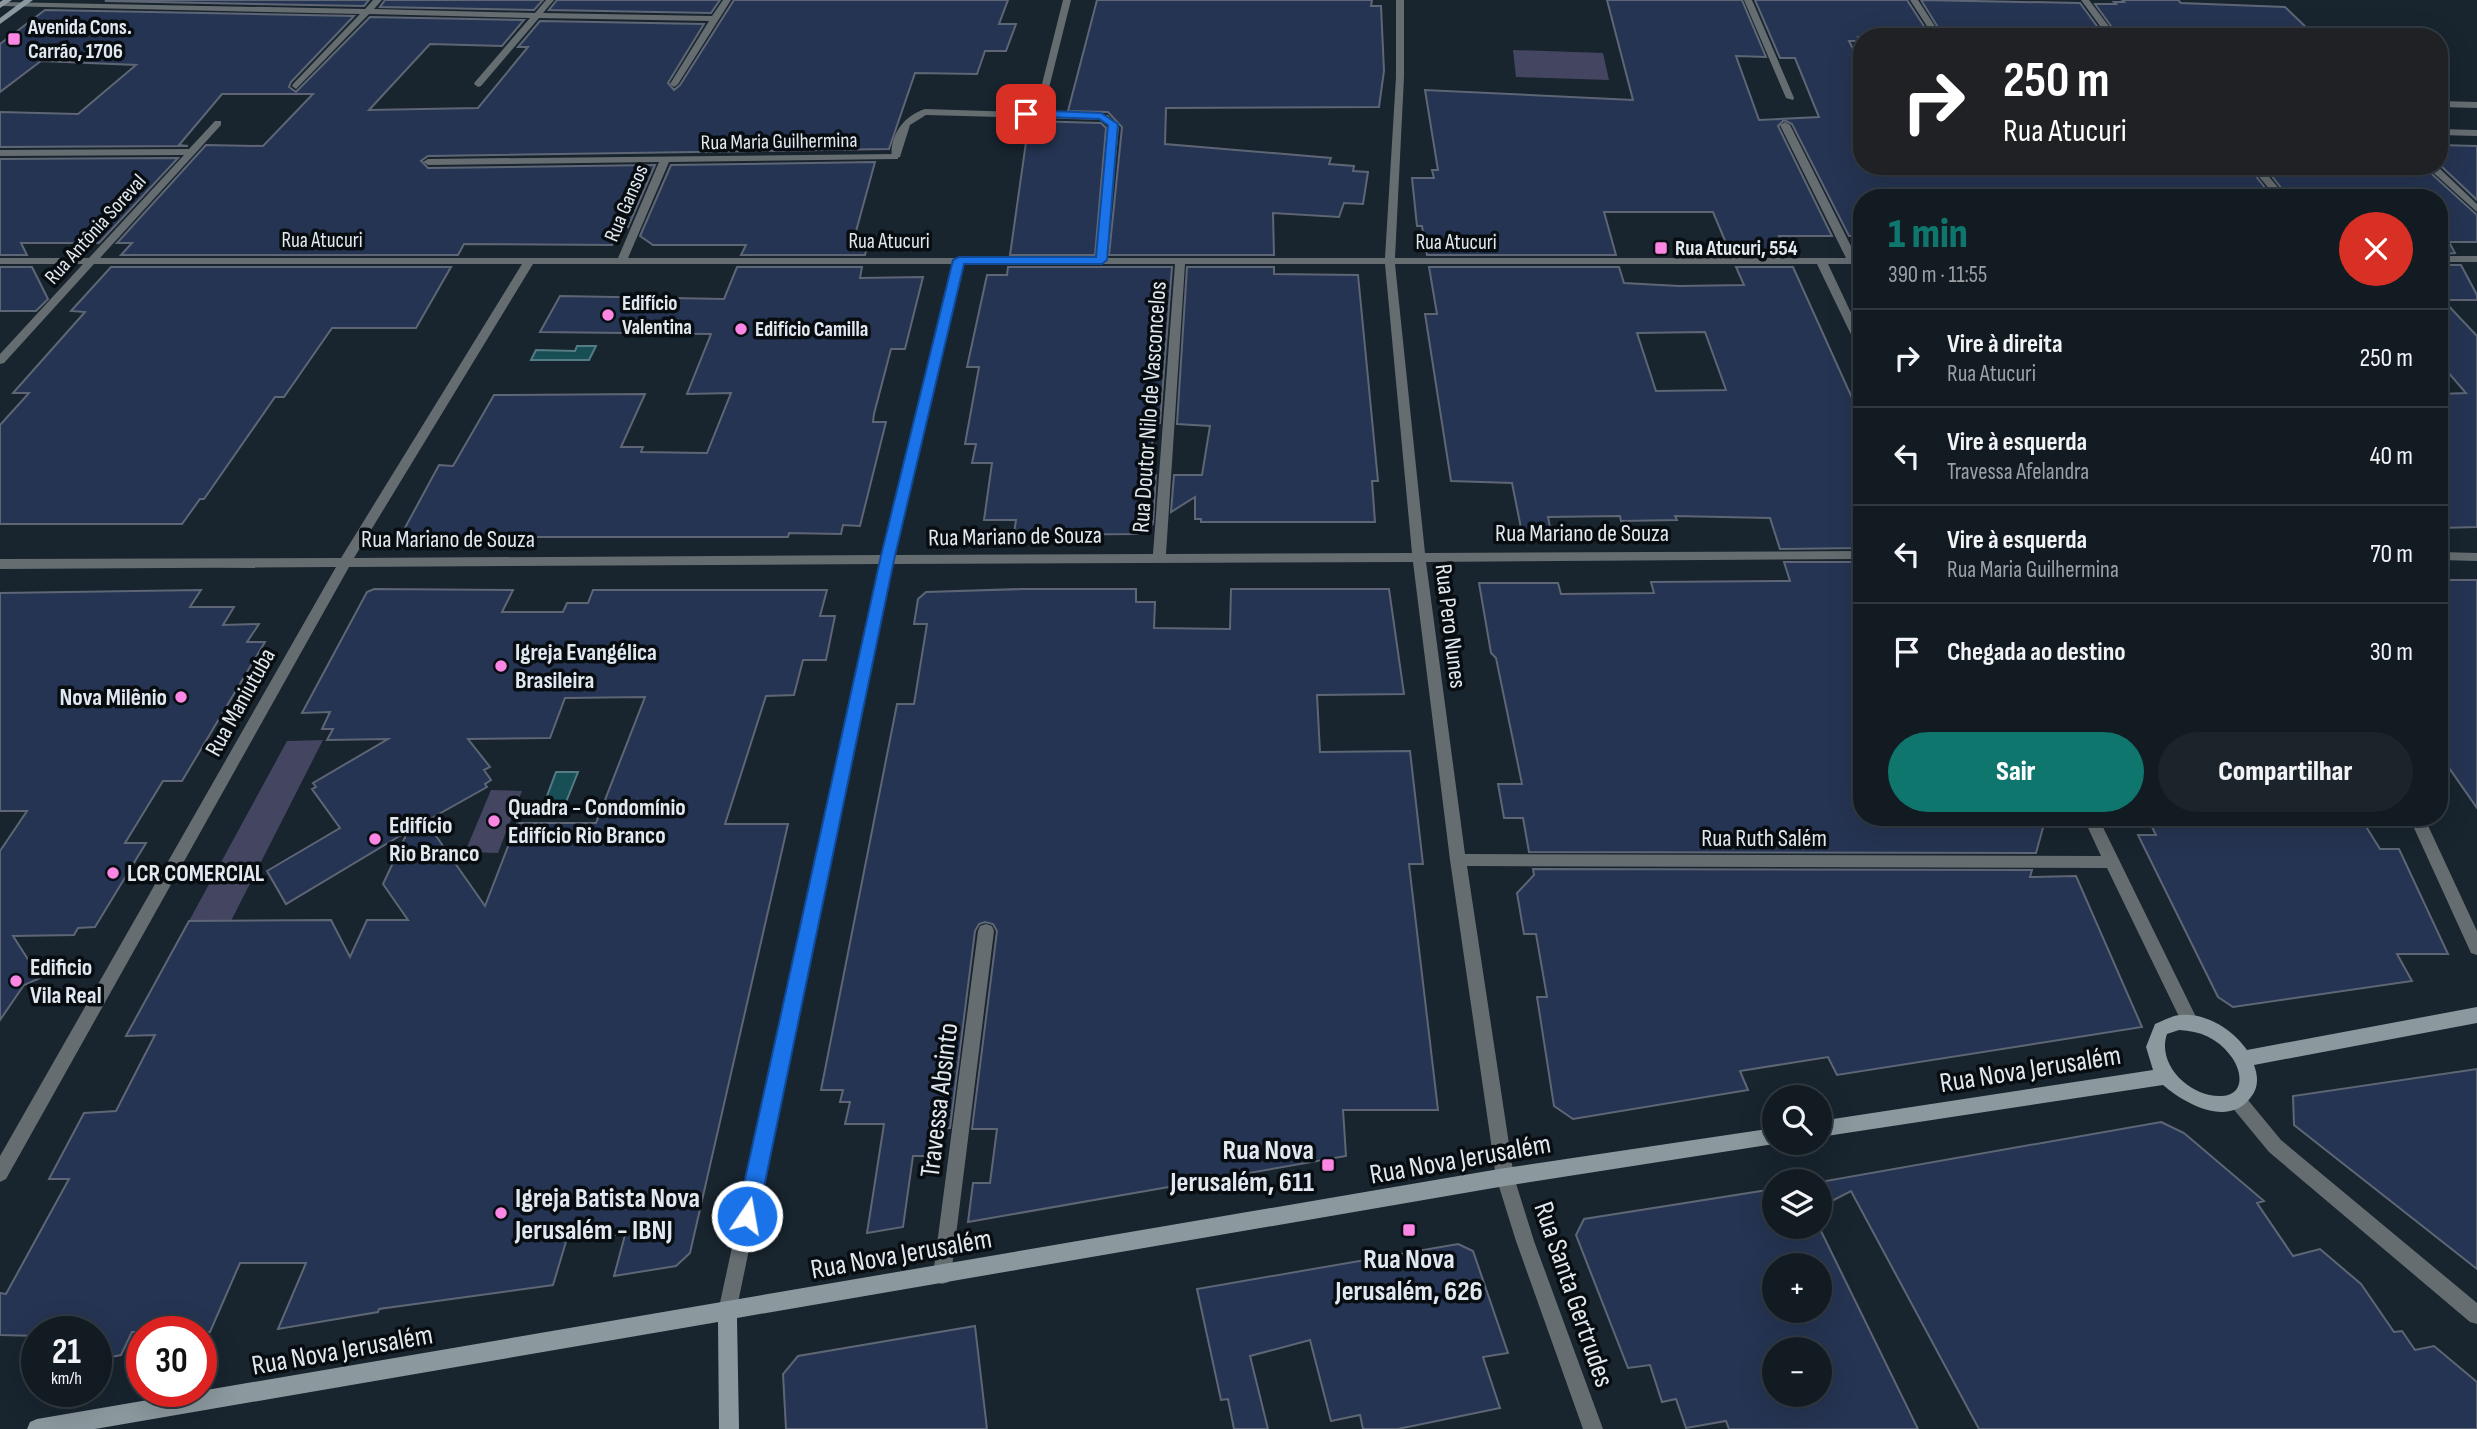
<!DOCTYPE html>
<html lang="pt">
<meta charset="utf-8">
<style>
:root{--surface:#121b22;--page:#1b242a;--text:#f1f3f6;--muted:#9ca1a5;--line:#313940;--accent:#0f766e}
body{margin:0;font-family:"Sofia Sans Condensed",sans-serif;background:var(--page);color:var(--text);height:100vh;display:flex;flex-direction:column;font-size:26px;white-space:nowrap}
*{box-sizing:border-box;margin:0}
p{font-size:23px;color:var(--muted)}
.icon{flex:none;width:38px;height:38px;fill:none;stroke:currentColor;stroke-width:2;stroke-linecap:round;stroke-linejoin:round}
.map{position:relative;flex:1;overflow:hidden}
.panel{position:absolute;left:1853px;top:189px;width:595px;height:637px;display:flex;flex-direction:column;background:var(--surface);border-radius:28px;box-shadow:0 7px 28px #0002,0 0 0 2px var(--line)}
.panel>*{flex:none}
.banner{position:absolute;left:1853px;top:28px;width:595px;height:147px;border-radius:28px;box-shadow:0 7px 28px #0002,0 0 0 2px var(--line);background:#202124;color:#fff;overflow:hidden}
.buttons{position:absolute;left:1762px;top:1085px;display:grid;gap:14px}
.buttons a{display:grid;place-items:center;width:70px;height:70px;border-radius:50%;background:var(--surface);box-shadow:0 7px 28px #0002,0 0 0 2px var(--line);font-size:35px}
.speed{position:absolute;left:21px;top:1316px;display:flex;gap:14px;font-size:35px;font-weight:700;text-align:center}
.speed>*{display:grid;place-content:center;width:91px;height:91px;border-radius:50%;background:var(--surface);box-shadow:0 7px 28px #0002,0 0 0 2px var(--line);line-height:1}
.speed small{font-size:18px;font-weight:400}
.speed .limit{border:10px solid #d22;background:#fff;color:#111}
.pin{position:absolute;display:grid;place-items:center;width:60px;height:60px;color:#fff;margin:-30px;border-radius:14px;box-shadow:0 4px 10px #0006}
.me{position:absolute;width:77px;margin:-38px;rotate:12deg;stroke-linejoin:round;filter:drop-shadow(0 0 5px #0008)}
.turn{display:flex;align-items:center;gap:24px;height:147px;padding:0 35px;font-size:32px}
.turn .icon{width:91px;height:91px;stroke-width:2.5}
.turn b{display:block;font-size:49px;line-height:60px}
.round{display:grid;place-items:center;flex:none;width:74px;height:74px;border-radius:37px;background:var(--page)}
.overview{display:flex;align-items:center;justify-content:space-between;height:119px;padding:0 35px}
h1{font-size:42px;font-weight:800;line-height:52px;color:var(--accent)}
.primary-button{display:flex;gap:14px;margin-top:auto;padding:14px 35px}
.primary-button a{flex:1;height:80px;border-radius:42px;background:var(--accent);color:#fff;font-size:28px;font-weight:800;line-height:80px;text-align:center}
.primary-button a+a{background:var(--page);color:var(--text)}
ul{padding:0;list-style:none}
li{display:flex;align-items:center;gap:21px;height:98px;padding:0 35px;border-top:2px solid var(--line)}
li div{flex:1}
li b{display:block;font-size:26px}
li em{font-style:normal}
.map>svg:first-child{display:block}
</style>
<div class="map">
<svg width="2477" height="1429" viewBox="0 0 2477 1429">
<rect width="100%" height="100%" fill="#18242e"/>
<path fill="#444661" d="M1513 50 1603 53 1609 80 1516 77Z
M323 740 231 921H189L287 741Z
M491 790 522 791 498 853 465 852Z"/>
<path fill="#184e55" stroke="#547c84" stroke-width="2" d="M577 346H596L589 360H531L536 350 575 351Z
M556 772H578L562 812H541Z"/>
<path fill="#253452" stroke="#5e6675" stroke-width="2" fill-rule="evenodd" d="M107 0H369L364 6 105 1Z
M385 0H543L534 10 380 7Z
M557 0H720L711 13 549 10Z
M734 0H1008L999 24H1016L1006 51H985L977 74 915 73 889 149 428 156 421 161 428 168 655 165 628 227 622 223 612 245 464 244 458 255H121L132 243H117L206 145 263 146 313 94H222L179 145 188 146 0 147V112L78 114 136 65 41 61 0 92V44L45 10 354 16 291 82 289 87 296 92 370 17 524 20 502 46 430 44 369 110 478 108 528 47H518L540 21 704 24 668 83 674 90 680 85Z
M1097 0H1372L1371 6H1381L1384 71 1379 107 1166 108 1165 144 1331 158 1329 164 1354 166 1353 171 1368 172 1363 204 1344 203 1339 217 1273 213 1274 255H1109L1122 127 1108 112 1068 111Z
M1607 0H1742L1766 57 1736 56 1759 120 1819 117 1795 58H1780L1755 0H1907L1931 37H1858L1860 41H1849L1862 66V166H2248L2273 198H1862V235L1849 236 1792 124 1784 120 1778 126 1832 236H1779L1788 255H1731L1713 212H1604L1616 255H1427L1422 226H1417L1412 178H1434L1432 170H1438L1425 90 1633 100Z
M1921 0 2080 3 2105 37H1944Z
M2122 0H2178L2181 3 2285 7 2313 34 2253 33 2256 37H2119L2095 4H2116L2114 2H2124Z
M1029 121 1101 123 1106 128 1095 255H1010Z
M2440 145 2477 146V200L2440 165Z
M178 158 99 243H21L27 255H0V159Z
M875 162 855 235H870L865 255H741L746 245H653L640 236 671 165Z
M2264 166H2423L2477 215V242H2449L2455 253 2440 254V198H2289Z
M2440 265H2461L2477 295V300H2443L2477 336V527L2440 528V394L2466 393 2440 363Z
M0 267H32L48 299 36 311H0Z
M111 267H451L416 328H332L284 397H275L204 499H200L182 524H0V425L29 393H13L85 312 71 311Z
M737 267H862L860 278 923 277 905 349H891L874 414 873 422H886L860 526 843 525 841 534 789 533 788 537H400L439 465 453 466 494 395 645 394 621 447H643L641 452 707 453 731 393 687 394 711 334 540 332 560 296 724 299Z
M1008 267H1172L1160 423 1153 424 1151 475H1156L1153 524 1137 534 1017 535 1014 533 1016 520H984L992 463H972L976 444H965L979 367H967L987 275H1007Z
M1187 267H1274V274L1358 275 1378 481H1372L1375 522H1201V519H1195V497L1171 512 1174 475H1202L1210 426 1177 424Z
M1429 267H1619L1624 283 1679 286 1744 285 1736 267H1793L1862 420V548L1780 549 1770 518 1675 516 1677 520 1621 521 1620 516 1548 517 1551 532 1522 533 1512 483 1451 481 1425 314H1437ZM1705 332 1726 390 1656 391 1637 333Z
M1784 562H1862V817H2046L2036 853 1529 852 1523 818H1504L1498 784H1522L1496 658 1491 653 1479 583H1558L1561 594 1654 593 1651 582 1790 581Z
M2440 580H2477V808L2440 755Z
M374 589 513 590 502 612H563L567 603H588L593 590H827L820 616H835L826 660H803L794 695 766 696 725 824H788L690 1253 676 1266 614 1276 625 1235H568L553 1285 379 1309 378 1312 278 1329 306 1263H240L210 1332H132L121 1355 96 1360V1332H37V1336L0 1335V1293L6 1294 69 1179H49L84 1113 116 1111 155 1035 126 1036 189 921 331 920 350 957 367 920H408L383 884 408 831 286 904 267 871 340 828 312 789 316 787 313 783 388 739 327 740 333 729H322L330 712 302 713 367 592ZM645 697 596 823H517L485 906 427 823H423L487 787 485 784 491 780 484 770 490 767 468 739 550 738 565 698Z
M1022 589H1136V602H1155L1154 628 1230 629 1231 589H1389L1404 694 1317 695 1320 752 1410 751 1423 864H1409L1438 1110H1343L1346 1156 968 1222 973 1183H990L997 1129H972L997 931 993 924 985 922 979 924 975 931 950 1128H942L938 1156H913L903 1227 867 1233 884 1124H845L850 1102H840L843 1090H821L897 704H914L927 624H914L918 599 926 592Z
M201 590 190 607H234L223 625 259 624 247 642H265L182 781H163L125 843H146L95 927 78 928 74 935 13 936 40 978 24 985 0 1020V851L27 811H0V593Z
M2147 817H2360L2380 849H2399L2448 954H2397L2412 981 2233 1007 2218 997 2138 835H2156Z
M1533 869 2032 870 2030 877 2076 876 2142 1027 1837 1075 1828 1057 1740 1071 1748 1090 1573 1119 1554 1106 1537 997H1547L1536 934H1524L1517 893 1534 875Z
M2477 1069V1269L2294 1125 2293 1096Z
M2161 1122 2184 1133 2264 1201 2257 1203 2293 1256 2320 1249 2361 1284 2394 1332 2402 1331 2415 1350 2434 1346 2477 1382V1429H1979L1851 1191 1820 1207V1182Z
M1774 1189V1227H1819L1918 1429H1729L1726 1421 1686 1428 1676 1399 1662 1402 1650 1365 1628 1368 1576 1235 1584 1219ZM1774 1265H1820V1311H1774ZM1774 1349H1820V1395H1774Z
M1458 1244 1473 1251 1508 1353 1483 1357 1500 1408 1398 1429H1363L1360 1415 1331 1421 1310 1340 1250 1356 1268 1429H1234L1228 1399 1221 1400 1197 1289Z
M975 1326 987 1429H786L783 1374 798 1356Z"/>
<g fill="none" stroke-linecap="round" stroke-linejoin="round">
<path fill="#656d71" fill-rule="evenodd" d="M925 109 1108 115 1119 127 1106 262 1097 260 1109 127 1102 120 926 115 910 125 900 157 892 159C889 136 903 116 925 109Z"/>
<path fill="#656d71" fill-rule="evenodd" d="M373 0H382L374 9 535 13 546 0H554L543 13 712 16 723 0H731L678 84 674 87 670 84 709 21 539 18 481 86 478 87 474 84 475 82 530 18 369 14 296 89 292 86 293 84 360 14 0 6 2 2 365 9Z
M1063 0H1071L1047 96 1043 99 1039 96Z
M1396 0H1404V77L1395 258H1846L1780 125 1785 122 1790 125 1857 258H1862V264H1828L1862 336V350L1857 347 1817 264H1395L1425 553 1862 551V559L1426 562 1465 854 2101 856 2083 817H2098L2196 1017 2198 1022 2196 1027 2190 1030 2184 1027 2107 868 1467 866 1514 1177 1534 1241 1603 1429H1583L1516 1241 1496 1177 1450 860 1413 562 892 564 736 1312 734 1319 727 1321 720 1319 718 1312 880 564 349 567 6 1179 0 1182V1156L336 567 0 569V559L341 558 522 264H94L4 363 0 364V354L83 264H0V258H89L184 155 0 156V150L189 149 215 121H221V125L100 258H618L659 162 428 165 423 162 428 159 895 154 898 155V159L669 162 628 258H1385L1396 77ZM533 264H953L882 555 354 558ZM963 264H1175L1153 554 894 555ZM1185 264H1385L1412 553 1166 554Z
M1744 0H1752L1794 98 1793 100 1786 98Z
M1910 0H1918L1942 37H1934Z
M2081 0H2089L2117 37H2108Z
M2440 101 2477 102V108L2440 107Z
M2440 129 2477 130V136L2440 135Z
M2250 166H2260L2287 198H2277Z
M2426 166H2437L2477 204V212Z
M2440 256H2477V262H2440Z
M2440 552 2477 553V561L2440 560Z
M2409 817H2424L2477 931V955L2471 953Z
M986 924 992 926 994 931 951 1275 949 1282 942 1284 935 1282 933 1275 978 931 980 926Z
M2237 1092 2243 1094 2281 1140 2477 1303V1324L2470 1322 2269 1152 2231 1106 2228 1100 2231 1094Z"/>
<path fill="#8b989e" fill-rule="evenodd" d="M3 0H12L0 8V2Z
M24 0H33L0 24V18Z
M2477 1007V1023L2254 1065C2258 1076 2259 1087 2251 1097 2229 1128 2185 1104 2163 1085L1820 1137V1121L2153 1070 2146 1047 2155 1024C2163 1021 2173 1015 2181 1015 2207 1013 2233 1030 2247 1050ZM2179 1030C2200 1031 2217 1038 2230 1055 2241 1068 2247 1094 2222 1096 2192 1098 2156 1066 2167 1034Z
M1774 1128V1143H1778L1774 1144 1505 1186 737 1318 739 1429H719L718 1322 95 1429H27L30 1422 37 1419 1505 1168Z"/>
</g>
<path fill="#1a73e8" stroke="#114b97" stroke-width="2" d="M1026 110 1101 113 1118 124 1107 260 1102 264H964L894 560 758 1216 755 1223 747 1226 740 1223 737 1216 880 560 953 260 959 257H1096L1108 125 1099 119 1023 116V111Z"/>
<g fill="#fc86e3" stroke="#080d11" stroke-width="2.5">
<rect x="7" y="32" width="14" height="14" rx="3.5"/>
<rect x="1654" y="241" width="14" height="14" rx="3.5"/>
<circle cx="608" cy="315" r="7"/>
<circle cx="741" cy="329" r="7"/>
<circle cx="501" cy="666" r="7"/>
<circle cx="181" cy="697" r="7"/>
<circle cx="494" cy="821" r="7"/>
<circle cx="375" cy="839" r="7"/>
<circle cx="113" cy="873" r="7"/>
<circle cx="16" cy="981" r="7"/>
<rect x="1321" y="1158" width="14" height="14" rx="3.5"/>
<circle cx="501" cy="1213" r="7"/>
<rect x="1402" y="1223" width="14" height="14" rx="3.5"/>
</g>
<g text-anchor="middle" stroke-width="7" stroke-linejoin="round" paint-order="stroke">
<g font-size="21" font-weight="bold" fill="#e1e9f0" stroke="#080d11" text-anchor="start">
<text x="28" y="34">Avenida Cons.<tspan x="28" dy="24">Carrão, 1706</tspan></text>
<text x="1675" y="255">Rua Atucuri, 554</text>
<text x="622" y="310">Edifício<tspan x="622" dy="24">Valentina</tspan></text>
<text x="755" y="336">Edifício Camilla</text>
</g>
<g font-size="21" fill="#e1e9f0" stroke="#080d11">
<text transform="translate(779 141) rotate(-1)" y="7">Rua Maria Guilhermina</text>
<text transform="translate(626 203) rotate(-67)" y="7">Rua Gansos</text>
<text transform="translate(95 229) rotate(-48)" y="7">Rua Antônia Soreval</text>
<text x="322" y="247">Rua Atucuri</text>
<text x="889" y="248">Rua Atucuri</text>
<text x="1456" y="249">Rua Atucuri</text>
</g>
<g font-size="24" fill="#e1e9f0" stroke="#080d11">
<text transform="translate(1149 407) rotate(-86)" y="8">Rua Doutor Nilo de Vasconcelos</text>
<text x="1582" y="541">Rua Mariano de Souza</text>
<text transform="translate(1015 536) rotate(-1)" y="8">Rua Mariano de Souza</text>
<text x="448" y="547">Rua Mariano de Souza</text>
<text transform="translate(1451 626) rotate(83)" y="8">Rua Pero Nunes</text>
<text transform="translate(240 702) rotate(-61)" y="8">Rua Maniutuba</text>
<text x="1764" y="846">Rua Ruth Salém</text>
</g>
<g font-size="24" font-weight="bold" fill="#e1e9f0" stroke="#080d11" text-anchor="start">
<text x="515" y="660">Igreja Evangélica<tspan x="515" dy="28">Brasileira</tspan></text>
<text x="167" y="705" text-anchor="end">Nova Milênio</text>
<text x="508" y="815">Quadra - Condomínio<tspan x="508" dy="28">Edifício Rio Branco</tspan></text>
<text x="389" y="833">Edifício<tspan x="389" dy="28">Rio Branco</tspan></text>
<text x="127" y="881">LCR COMERCIAL</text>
<text x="30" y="975">Edificio<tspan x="30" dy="28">Vila Real</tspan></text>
</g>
<g font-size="28" fill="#e1e9f0" stroke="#080d11">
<text transform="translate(2030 1068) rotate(-9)" y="10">Rua Nova Jerusalém</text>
<text transform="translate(938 1100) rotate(-83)" y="10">Travessa Absinto</text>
<text transform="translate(1460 1158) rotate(-10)" y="10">Rua Nova Jerusalém</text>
<text transform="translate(901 1253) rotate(-10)" y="10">Rua Nova Jerusalém</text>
<text transform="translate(1575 1294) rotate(71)" y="10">Rua Santa Gertrudes</text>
<text transform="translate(342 1349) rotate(-10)" y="10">Rua Nova Jerusalém</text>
</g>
<g font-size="28" font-weight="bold" fill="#e1e9f0" stroke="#080d11" text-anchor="end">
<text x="1314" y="1159">Rua Nova<tspan x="1314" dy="32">Jerusalém, 611</tspan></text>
<text x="515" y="1207" text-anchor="start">Igreja Batista Nova<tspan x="515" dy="32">Jerusalém - IBNJ</tspan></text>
<text x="1409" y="1268" text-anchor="middle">Rua Nova<tspan x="1409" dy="32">Jerusalém, 626</tspan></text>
</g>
</g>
</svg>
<div class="buttons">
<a><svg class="icon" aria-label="search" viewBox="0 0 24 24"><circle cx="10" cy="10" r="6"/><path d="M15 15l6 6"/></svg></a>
<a><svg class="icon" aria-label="layers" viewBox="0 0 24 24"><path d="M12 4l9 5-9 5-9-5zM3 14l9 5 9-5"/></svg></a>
<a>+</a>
<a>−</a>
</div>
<div class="speed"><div>21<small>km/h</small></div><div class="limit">30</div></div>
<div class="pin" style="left:1026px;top:114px;background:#d93025"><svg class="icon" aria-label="arrive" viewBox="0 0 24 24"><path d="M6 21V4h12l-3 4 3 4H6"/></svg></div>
<svg class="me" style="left:747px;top:1216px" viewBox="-20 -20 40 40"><circle r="17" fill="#1a73e8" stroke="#fff" stroke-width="3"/><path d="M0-11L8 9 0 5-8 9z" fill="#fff"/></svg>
<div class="banner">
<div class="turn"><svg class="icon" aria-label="right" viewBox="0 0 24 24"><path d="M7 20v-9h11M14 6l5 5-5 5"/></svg><div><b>250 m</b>Rua Atucuri</div></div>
</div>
<section class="panel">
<div class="overview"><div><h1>1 min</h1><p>390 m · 11:55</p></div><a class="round" style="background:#d93025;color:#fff"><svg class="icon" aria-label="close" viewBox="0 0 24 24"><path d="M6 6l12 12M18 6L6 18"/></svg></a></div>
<ul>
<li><svg class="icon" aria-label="right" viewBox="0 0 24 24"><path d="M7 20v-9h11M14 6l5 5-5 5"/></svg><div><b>Vire à direita</b><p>Rua Atucuri</p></div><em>250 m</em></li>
<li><svg class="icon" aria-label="left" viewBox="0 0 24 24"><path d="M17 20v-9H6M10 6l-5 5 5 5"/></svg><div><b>Vire à esquerda</b><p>Travessa Afelandra</p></div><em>40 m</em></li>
<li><svg class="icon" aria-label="left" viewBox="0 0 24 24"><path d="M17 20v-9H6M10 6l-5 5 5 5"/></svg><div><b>Vire à esquerda</b><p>Rua Maria Guilhermina</p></div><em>70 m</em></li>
<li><svg class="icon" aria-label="arrive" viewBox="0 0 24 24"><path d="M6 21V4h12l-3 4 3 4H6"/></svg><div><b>Chegada ao destino</b></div><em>30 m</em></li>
</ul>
<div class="primary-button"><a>Sair</a><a>Compartilhar</a></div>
</section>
</div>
